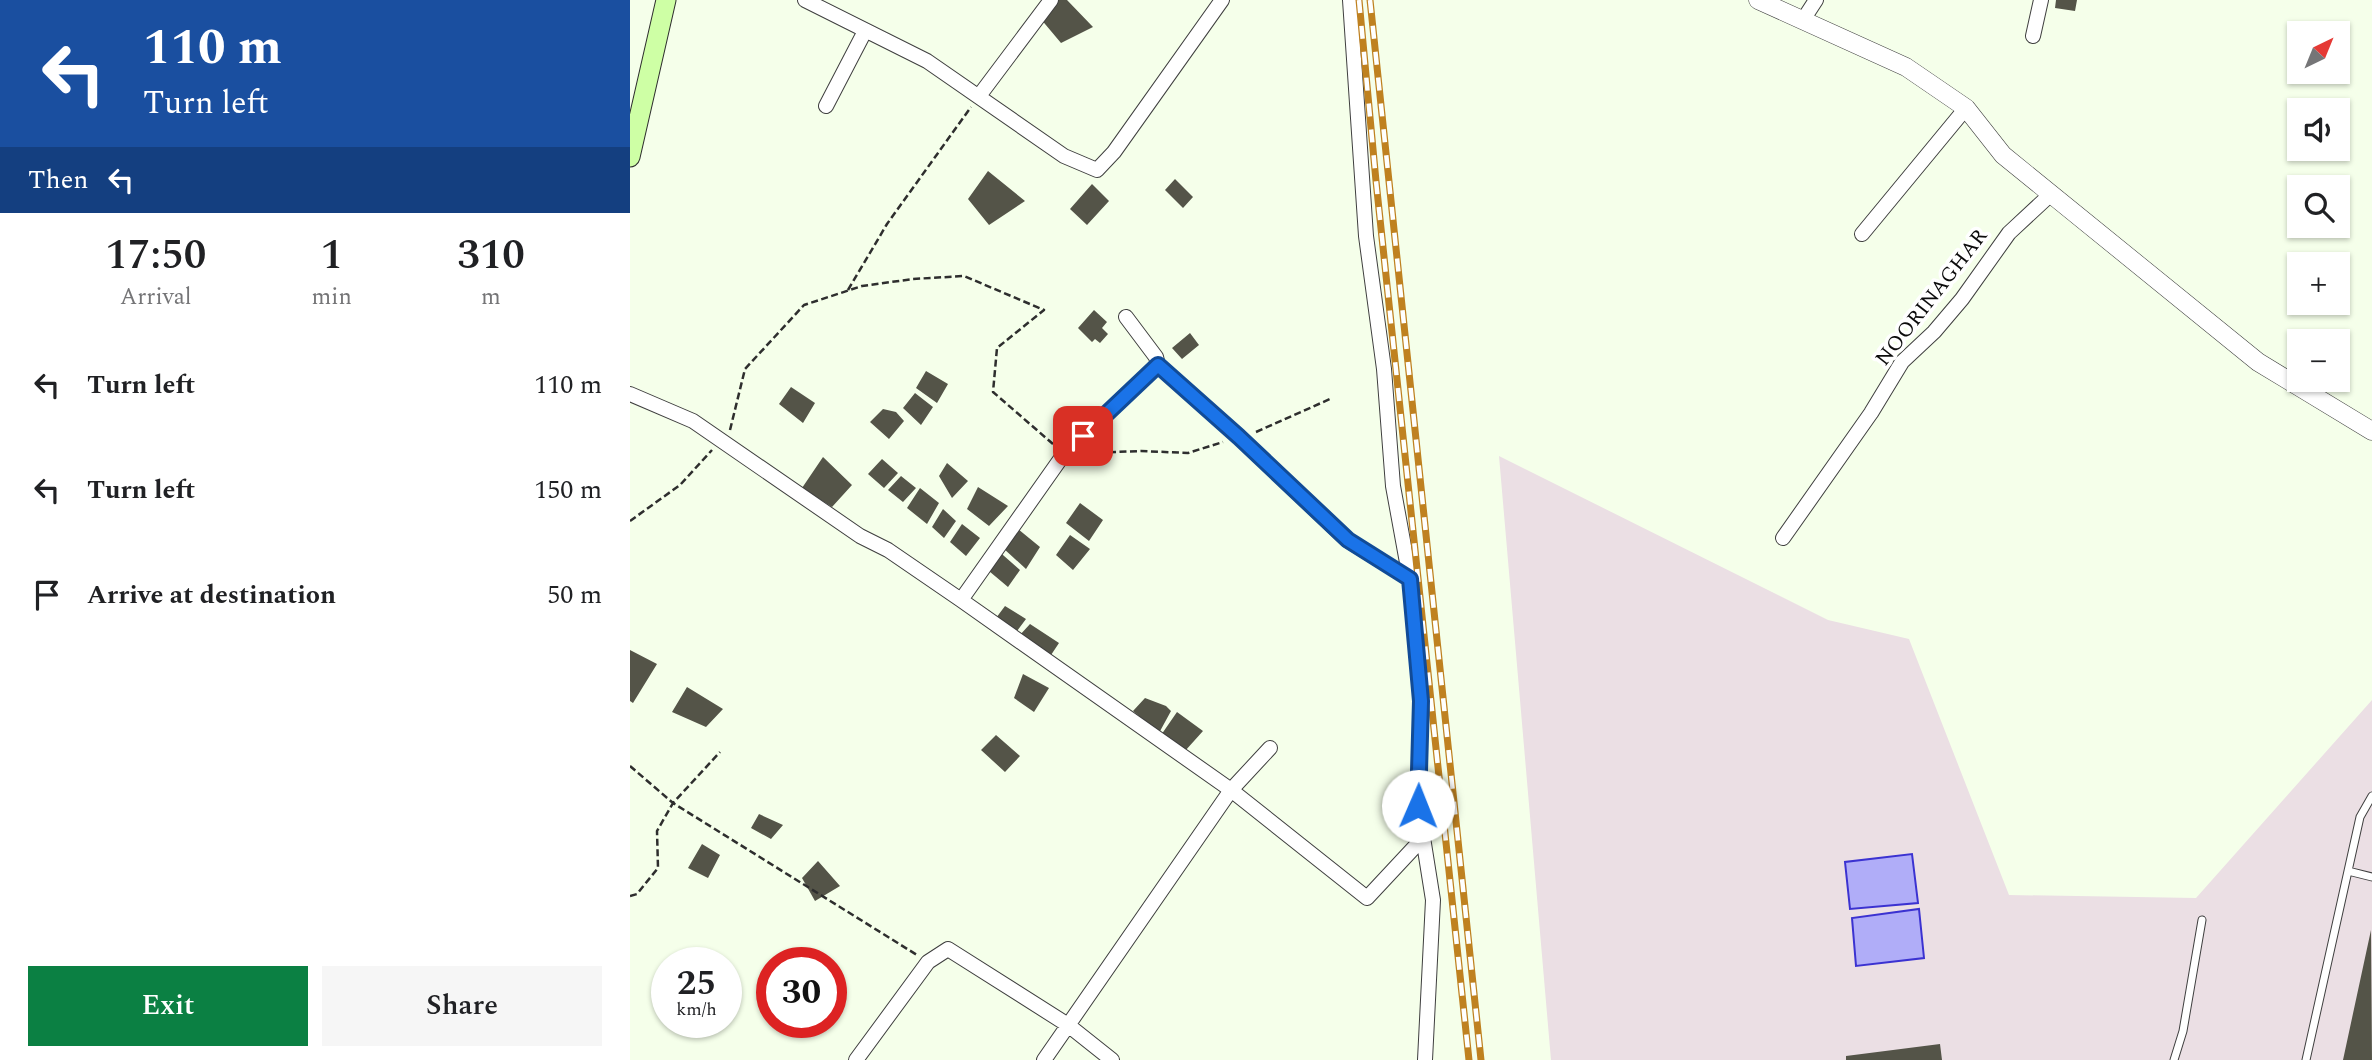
<!DOCTYPE html>
<meta charset="utf-8">
<style>
:root{--surface:#fff;--page:#f6f6f6;--text:#202124;--muted:#757577;--accent:#0b8043}
body{margin:0;font-family:Spectral,serif;background:var(--page);color:var(--text);height:100vh;display:flex;flex-direction:column;font-size:26px;white-space:nowrap}
*{box-sizing:border-box;margin:0}
p{font-size:23px;color:var(--muted)}
.icon{flex:none;width:38px;height:38px;fill:none;stroke:currentColor;stroke-width:2;stroke-linecap:round;stroke-linejoin:round}
.map{position:relative;flex:1;overflow:hidden}
.side{display:flex;flex-direction:column;background:var(--surface);width:630px}
.side>*{flex:none}
.banner{background:#1a4fa0;color:#fff;overflow:hidden}
.needle{width:46px;rotate:43deg}
.tools{position:absolute;left:1657px;top:21px;display:grid;gap:14px}
.tools a{display:grid;place-items:center;width:63px;height:63px;border-radius:0px;background:var(--surface);box-shadow:0 2px 5px #0004;font-size:35px}
.speed{position:absolute;left:21px;top:947px;display:flex;gap:14px;font-size:35px;font-weight:700;text-align:center}
.speed>*{display:grid;place-content:center;width:91px;height:91px;border-radius:50%;background:var(--surface);box-shadow:0 2px 5px #0004;line-height:1}
.speed small{font-size:18px;font-weight:400}
.speed .limit{border:10px solid #d22;background:#fff;color:#111}
.pin{position:absolute;display:grid;place-items:center;width:60px;height:60px;color:#fff;margin:-30px;border-radius:14px;box-shadow:0 4px 10px #0006}
.me{position:absolute;width:77px;margin:-38px;rotate:1deg;stroke-linejoin:round;filter:drop-shadow(0 0 5px #0008)}
.turn{display:flex;align-items:center;gap:24px;height:147px;padding:0 28px;font-size:32px}
.turn .icon{width:91px;height:91px;stroke-width:2.5}
.turn b{display:block;font-size:49px;line-height:60px}
.then{display:flex;align-items:center;height:66px;padding:0 28px;background:#0003;gap:14px;font-size:26px}
.eta{display:flex;justify-content:space-evenly;align-items:center;height:119px;text-align:center}
.eta b{font-size:42px;font-weight:600;line-height:49px}
.action{display:flex;gap:14px;margin-top:auto;padding:14px 28px}
.action a{flex:1;height:80px;border-radius:0px;background:var(--accent);color:#fff;font-size:28px;font-weight:600;line-height:80px;text-align:center}
.action a+a{background:var(--page);color:var(--text)}
ul{padding:0;list-style:none}
li{display:flex;align-items:center;gap:21px;height:105px;padding:0 28px}
li div{flex:1}
li b{display:block;font-size:26px}
li em{font-style:normal}
main{display:flex;flex:1;min-height:0}
.map>svg:first-child{display:block}
</style>
<main>
<section class="side">
<div class="banner">
<div class="turn"><svg class="icon" aria-label="left" viewBox="0 0 24 24"><path d="M17 20v-9H6M10 6l-5 5 5 5"/></svg><div><b>110 m</b>Turn left</div></div>
<div class="then">Then<svg class="icon" aria-label="left" viewBox="0 0 24 24"><path d="M17 20v-9H6M10 6l-5 5 5 5"/></svg></div>
</div>
<div class="eta">
<div><b>17:50</b><p>Arrival</p></div>
<div><b>1</b><p>min</p></div>
<div><b>310</b><p>m</p></div>
</div>
<ul>
<li><svg class="icon" aria-label="left" viewBox="0 0 24 24"><path d="M17 20v-9H6M10 6l-5 5 5 5"/></svg><div><b>Turn left</b></div><em>110 m</em></li>
<li><svg class="icon" aria-label="left" viewBox="0 0 24 24"><path d="M17 20v-9H6M10 6l-5 5 5 5"/></svg><div><b>Turn left</b></div><em>150 m</em></li>
<li><svg class="icon" aria-label="arrive" viewBox="0 0 24 24"><path d="M6 21V4h12l-3 4 3 4H6"/></svg><div><b>Arrive at destination</b></div><em>50 m</em></li>
</ul>
<div class="action"><a>Exit</a><a>Share</a></div>
</section>
<div class="map">
<svg width="1742" height="1060" viewBox="0 0 1742 1060">
<rect width="100%" height="100%" fill="#f5ffea"/>
<path fill="#ebdfe4" d="M869 456 1198 620 1279 639 1379 895 1566 898 1742 700V1060H921Z"/>
<path fill="#b0adf8" stroke="#3b32d1" stroke-width="2" d="M1282 854 1288 903 1220 909 1215 862Z
M1289 909 1294 958 1226 966 1222 918Z"/>
<path fill="#545448" d="M426 0H437L463 27 431 43 410 18Z
M1426 0H1447L1445 11 1425 8Z
M358 171 395 201 359 225 338 199Z
M545 179 563 197 553 208 535 190Z
M462 184 479 201 457 225 440 209Z
M464 310 477 322 472 328 478 334 470 343 465 339 462 342 448 328Z
M560 333 569 345 552 359 542 348Z
M296 371 318 384 307 403 286 388Z
M161 387 185 403 173 423 149 404Z
M285 393 303 407 291 425 273 408Z
M253 409 266 412 274 421 259 439 240 422Z
M193 457 222 485 202 507 172 488Z
M252 459 268 473 254 488 238 474Z
M317 463 338 481 322 498 309 476Z
M271 476 286 488 273 502 258 490Z
M348 487 378 506 359 526 337 509Z
M290 488 309 503 297 524 277 508Z
M450 503 473 520 459 541 436 523Z
M313 509 326 521 314 538 302 527Z
M332 524 350 538 336 556 320 542Z
M388 529 410 547 396 569 373 548Z
M440 535 460 549 443 570 426 555Z
M365 548 390 570 378 587 353 566Z
M375 606 396 619 387 631 366 618Z
M400 624 429 643 417 661 389 636Z
M0 650 27 664 3 703 0 701Z
M393 674 419 688 404 712 384 698Z
M57 687 93 709 76 727 42 712Z
M515 698 536 706 541 711 529 733 503 711Z
M547 712 573 731 555 751 529 738Z
M366 735 390 756 375 772 351 750Z
M129 814 153 825 141 839 121 828Z
M72 844 90 855 78 878 58 868Z
M188 861 210 886 185 901 172 878Z
M1741 930 1742 1060H1713Z
M1310 1044 1312 1060H1216V1056Z"/>
<g fill="none" stroke-linecap="round" stroke-linejoin="round">
<g stroke="#3f3f3f" stroke-width="9">
<path id="service" d="M1718 871 1730 817 1742 796
M1544 1060 1553 1031 1572 920
M1676 1060 1718 871 1742 877"/>
</g>
<g stroke="#3f3f3f" stroke-width="16">
<path id="minor" d="M175 0 297 61 434 156 467 170 484 152 592 0
M720 0 736 236 754 369 763 486 780 579 791 701 788 806 803 900 795 1060
M1173 20 1186 0
M1403 36 1411 0
M349 96 421 0
M196 106 235 31
M1232 234 1336 108
M496 317 526 357 528 365 609 437 717 540 780 579
M0 394 63 421 230 536 258 550 331 600 601 790 737 898 793 838
M1153 538 1241 413 1272 362 1304 332 1332 299 1379 233 1421 194
M331 600 434 454 528 365
M226 1060 298 962 318 949 438 1025 482 1060
M414 1060 601 790 640 748"/>
</g>
<g stroke="#3f3f3f" stroke-width="19">
<path id="tertiary" d="M1128 0 1276 67 1336 108 1373 155 1628 362 1742 431"/>
</g>
<g stroke="#2e2e2e" stroke-width="21">
<path id="secondary" d="M0 157 36 0"/>
</g>
<path stroke="#2e2e2e" stroke-width="2.5" stroke-dasharray="7 3.5" stroke-linecap="butt" d="M218 290 257 224 341 107
M100 430 115 369 174 305 232 286 283 279 334 276 414 310 367 348 363 392 423 444
M626 432 700 399
M458 453 511 451 558 453 593 442
M0 521 50 485 82 450
M0 766 43 803 287 955
M0 896 7 894 28 868 27 831 43 803 90 752"/>
<use href="#service" stroke="#fff" stroke-width="7"/>
<use href="#minor" stroke="#fff" stroke-width="14"/>
<use href="#tertiary" stroke="#fff" stroke-width="18"/>
<use href="#secondary" stroke="#ceffa5" stroke-width="19"/>
<g stroke="#bf8120" stroke-width="7">
<path id="rail" d="M729 0 746 181 839 1060
M740 0 851 1060"/>
</g>
<use href="#rail" stroke="#fff" stroke-width="4.5" stroke-dasharray="13" stroke-linecap="butt"/>
</g>
<g fill="none" stroke-linecap="round" stroke-linejoin="round">
<g stroke="#114b97" stroke-width="18">
<path id="route" d="M453 436 528 365 609 437 718 540 780 579 791 701 788 806"/>
</g>
<use href="#route" stroke="#1a73e8" stroke-width="12"/>
</g>
<g text-anchor="middle" stroke-width="7" stroke-linejoin="round" paint-order="stroke">
<g font-size="21" fill="#0c0c0c" stroke="#fff">
<text transform="translate(1301 297) rotate(-52)" y="7">NOORINAGHAR</text>
</g>
</g>
</svg>
<div class="tools">
<a><svg class="needle" viewBox="-14 -14 28 28"><path d="M0-13l5 13h-10z" fill="#e53935"/><path d="M0 13l5-13h-10z" fill="#757577"/></svg></a>
<a><svg class="icon" aria-label="sound" viewBox="0 0 24 24"><path d="M4 9h4l5-4v14l-5-4H4zM17 9q2 3 0 6"/></svg></a>
<a><svg class="icon" aria-label="search" viewBox="0 0 24 24"><circle cx="10" cy="10" r="6"/><path d="M15 15l6 6"/></svg></a>
<a>+</a>
<a>−</a>
</div>
<div class="speed"><div>25<small>km/h</small></div><div class="limit">30</div></div>
<div class="pin" style="left:453px;top:436px;background:#d93025"><svg class="icon" aria-label="arrive" viewBox="0 0 24 24"><path d="M6 21V4h12l-3 4 3 4H6"/></svg></div>
<svg class="me" style="left:788px;top:806px" viewBox="-20 -20 40 40"><circle r="19" fill="#fff"/><path d="M0-13L10 11 0 6-10 11z" fill="#1a73e8"/></svg>
</div>
</main>
